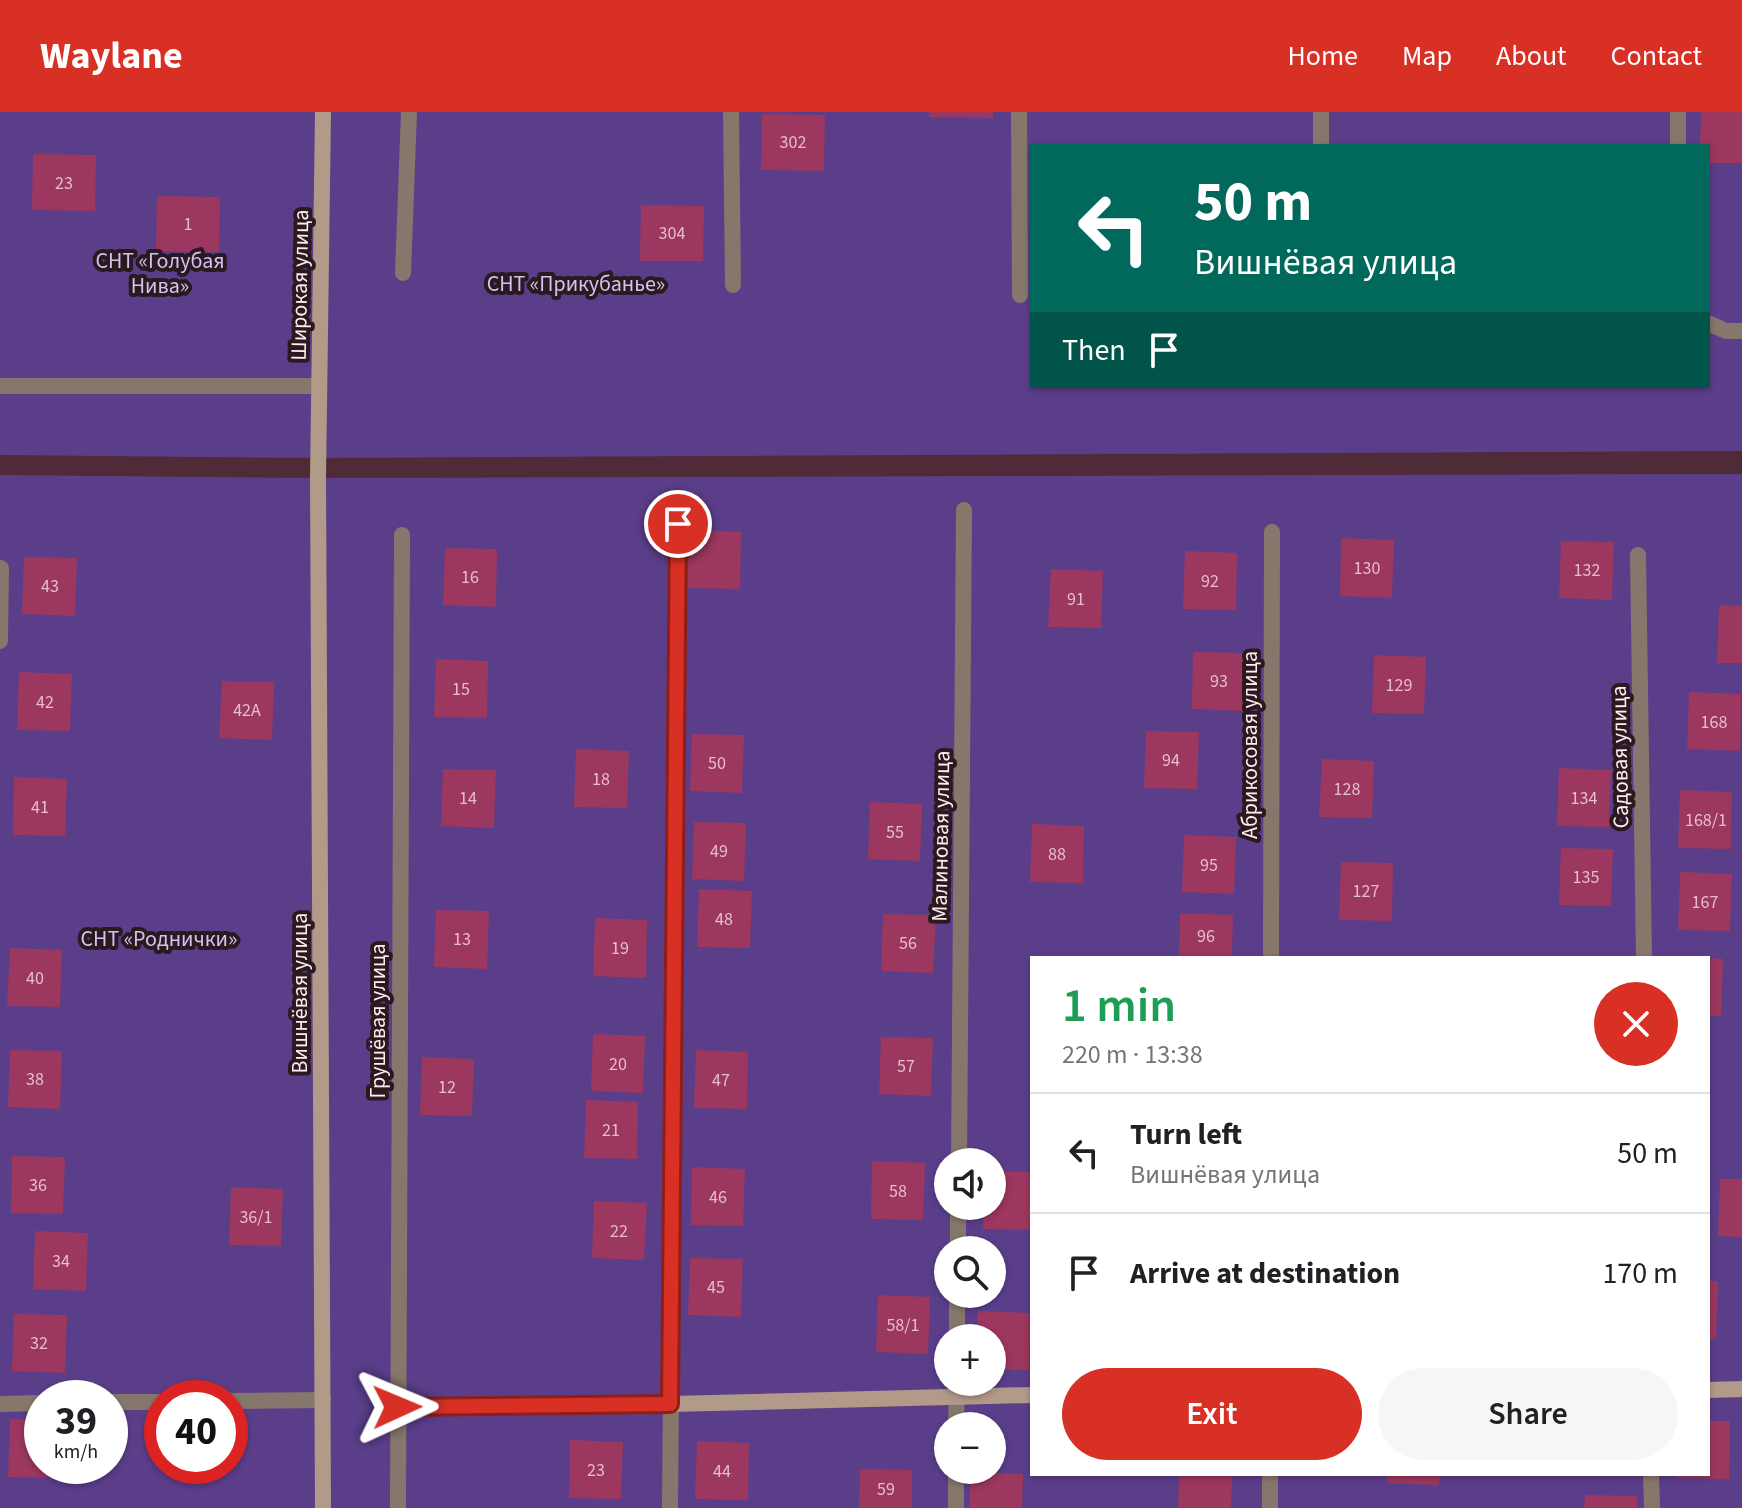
<!DOCTYPE html>
<meta charset="utf-8">
<style>
:root{--surface:#fff;--page:#f6f6f6;--text:#202124;--muted:#757577;--line:#e0e0e0;--accent:#d93025}
body{margin:0;font-family:"Source Sans 3",sans-serif;background:var(--page);color:var(--text);height:100vh;display:flex;flex-direction:column;font-size:30px;white-space:nowrap}
*{box-sizing:border-box;margin:0}
p{font-size:26px;color:var(--muted)}
.icon{flex:none;width:44px;height:44px;fill:none;stroke:currentColor;stroke-width:2;stroke-linecap:round;stroke-linejoin:round}
.map{position:relative;flex:1;overflow:hidden}
.side{position:absolute;left:1030px;top:844px;width:680px;height:520px;display:flex;flex-direction:column;background:var(--surface);border-radius:0px;box-shadow:0 2px 6px #0004}
.side>*{flex:none}
.banner{position:absolute;left:1030px;top:32px;width:680px;height:244px;border-radius:0px;box-shadow:0 2px 6px #0004;background:#00695c;color:#fff;overflow:hidden}
.tools{position:absolute;left:934px;top:1036px;display:grid;gap:16px}
.tools a{display:grid;place-items:center;width:72px;height:72px;border-radius:50%;background:var(--surface);box-shadow:0 2px 6px #0004;font-size:40px}
.speed{position:absolute;left:24px;top:1268px;display:flex;gap:16px;font-size:40px;font-weight:700;text-align:center}
.speed>*{display:grid;place-content:center;width:104px;height:104px;border-radius:50%;background:var(--surface);box-shadow:0 2px 6px #0004;line-height:1}
.speed small{font-size:20px;font-weight:400}
.speed .limit{border:12px solid #d22;background:#fff;color:#111}
.pin{position:absolute;display:grid;place-items:center;width:68px;height:68px;color:#fff;margin:-34px;border:4px solid #fff;border-radius:50%;box-shadow:0 2px 8px #0007}
.me{position:absolute;width:88px;margin:-44px;rotate:89deg;stroke-linejoin:round;filter:drop-shadow(0 0 6px #0008)}
.turn{display:flex;align-items:center;gap:28px;height:168px;padding:0 32px;font-size:36px}
.turn .icon{width:104px;height:104px;stroke-width:2.5}
.turn b{display:block;font-size:56px;line-height:68px}
.then{display:flex;align-items:center;height:76px;padding:0 32px;background:#0003;gap:16px;font-size:30px}
.round{display:grid;place-items:center;flex:none;width:84px;height:84px;border-radius:42px;background:var(--page)}
.overview{display:flex;align-items:center;justify-content:space-between;height:136px;padding:0 32px}
h1{font-size:48px;font-weight:600;line-height:60px;color:#1e9e55}
.cta{display:flex;gap:16px;margin-top:auto;padding:16px 32px}
.cta a{flex:1;height:92px;border-radius:48px;background:var(--accent);color:#fff;font-size:32px;font-weight:600;line-height:92px;text-align:center}
.cta a+a{background:var(--page);color:var(--text)}
ul{padding:0;list-style:none}
li{display:flex;align-items:center;gap:24px;height:120px;padding:0 32px;border-top:2px solid var(--line)}
li div{flex:1}
li b{display:block;font-size:30px}
li em{font-style:normal}
header{display:flex;align-items:center;gap:48px;box-sizing:border-box;height:112px;padding:0 40px;background:var(--accent);color:#fff}
header strong{font-size:38px}
nav{display:flex;gap:44px;margin-inline-start:auto;font-size:28px}
.map>svg:first-child{display:block}
</style>
<header>
<strong>Waylane</strong>
<nav><a>Home</a><a>Map</a><a>About</a><a>Contact</a></nav>
</header>
<div class="map">
<svg width="1742" height="1396" viewBox="0 0 1742 1396">
<rect width="100%" height="100%" fill="#4f2b37"/>
<path fill="#5b3e8a" fill-rule="evenodd" d="M0 0H1742V339L318 346 0 343ZM1032 34H1708V274H1032Z
M1742 362V1396H0V363L318 366ZM1032 846H1708V1362H1032ZM948 1050H992V1094H948ZM948 1138H992V1182H948ZM948 1226H992V1270H948ZM42 1286H110V1354H42ZM162 1286H230V1354H162ZM948 1314H992V1358H948Z"/>
<path fill="#9c375f" d="M929 0H993V6L929 5Z
M1701 0H1742V51H1708V34H1700Z
M762 2 825 3 824 59 761 58Z
M33 42 96 43 95 99 32 98Z
M157 84 220 85 219 140 156 139Z
M641 93 704 94 703 149H640Z
M689 418 741 420 740 477 687 476Z
M1341 426 1394 428 1392 486 1340 484Z
M1561 429 1614 430 1612 488 1559 486Z
M445 436 497 437 496 495 443 493Z
M1185 439 1237 441 1236 498 1183 497Z
M24 445 77 446 75 504 22 502Z
M1051 457 1103 459 1101 516 1048 515Z
M1719 493 1742 494V551H1717Z
M1193 540 1246 541 1244 599 1192 597Z
M1374 543 1426 545 1424 602 1372 601Z
M436 547 488 549 487 606 434 605Z
M19 560 72 562 70 619 17 618Z
M222 569 274 570 272 628 219 626Z
M1689 580 1741 582 1740 639 1687 637Z
M1146 619 1199 620 1197 677 1144 676Z
M692 622 744 623 742 681 690 679Z
M576 637 629 639 627 696 574 695Z
M1322 647 1374 649 1372 706 1319 705Z
M1559 656 1611 658 1609 715 1557 714Z
M443 657 496 658 494 716 441 714Z
M14 665 67 667 65 724 13 723Z
M1680 678 1732 680 1731 737 1678 736Z
M870 690 922 692 920 749 868 747Z
M694 710 746 711 744 769 692 767Z
M1032 712 1084 714 1083 771 1030 770Z
M1184 723 1236 725 1234 782 1182 780Z
M1561 736 1613 737 1611 794 1559 793Z
M1341 750 1393 751 1392 809 1339 808Z
M1680 760 1732 762 1730 819 1678 818Z
M699 777 752 779 750 836 697 835Z
M436 798 489 799 487 857 434 855Z
M1180 801 1233 803 1232 846H1179Z
M883 802 936 803 933 861 881 859Z
M595 806 647 808 646 866 593 864Z
M10 836 62 838 60 895 7 894Z
M1708 846 1723 847 1721 904H1708Z
M593 922 645 924 643 981 591 979Z
M881 925 933 926 931 984 879 982Z
M10 938 62 939 60 997 8 995Z
M696 938 748 940 747 997 694 996Z
M422 945 474 947 472 1004 420 1003Z
M586 988 638 990 637 1047 584 1046Z
M12 1044 65 1045 63 1102 11 1101Z
M872 1049 925 1051 923 1108 871 1107Z
M692 1055 745 1057 743 1114 691 1113Z
M992 1059 1032 1060V1118L983 1117 984 1094H992Z
M1720 1067H1742V1125L1718 1124Z
M231 1075 283 1077 281 1134 229 1133Z
M594 1089 647 1091 644 1148 592 1146Z
M35 1119 88 1121 86 1179 33 1177Z
M690 1146 743 1147 741 1205 688 1203Z
M1708 1169H1718L1716 1227H1708Z
M878 1183 930 1185 928 1242 876 1240Z
M978 1199 1030 1201 1029 1258H992V1226H977Z
M14 1202 67 1203 65 1261 12 1259Z
M10 1307 42 1308V1354H60V1366L8 1365Z
M1708 1309H1730L1729 1367 1676 1366V1362H1708Z
M570 1328 623 1330 621 1387 569 1386Z
M697 1329 749 1331 748 1388 695 1387Z
M860 1357 912 1358V1396H859Z
M971 1360 1023 1362 1022 1396H969Z
M1179 1362H1232L1231 1396H1178Z
M1387 1362H1440L1439 1373 1387 1371Z
M1585 1383 1637 1384V1396H1584Z"/>
<g fill="none" stroke-linecap="round" stroke-linejoin="round">
<path stroke="#86776c" stroke-width="16" d="M731 0 733 173
M1019 0 1020 183
M1321 0V34
M1678 0V34
M403 161 409 0
M1708 211 1726 219H1742
M0 274H319
M1638 443 1644 846
M0 529 1 456
M1271 846 1272 420
M959 1050 964 398
M958 1138V1094
M957 1226V1182
M230 1289 323 1288
M110 1290H162
M0 1292 42 1291
M956 1314 957 1270
M1651 1362 1652 1396
M398 1396 402 423
M670 1396 678 412
M956 1396V1358
M1270 1396V1362"/>
<path stroke="#b29a89" stroke-width="16" d="M1708 1278 1742 1277
M397 1295 670 1292 1032 1283
M323 1396 318 366 323 0"/>
</g>
<g fill="none" stroke-linecap="round" stroke-linejoin="round">
<g stroke="#8d1f18" stroke-width="20">
<path id="route" d="M397 1295 670 1292 678 412"/>
</g>
<use href="#route" stroke="#d93025" stroke-width="14"/>
</g>
<g text-anchor="middle" stroke-width="8" stroke-linejoin="round" paint-order="stroke">
<g font-size="18" fill="#e6becc">
<text x="793" y="36">302</text>
<text x="64" y="77">23</text>
<text x="188" y="118">1</text>
<text x="672" y="127">304</text>
<text x="1367" y="462">130</text>
<text x="1587" y="464">132</text>
<text x="470" y="471">16</text>
<text x="1210" y="475">92</text>
<text x="50" y="480">43</text>
<text x="1076" y="493">91</text>
<text x="1219" y="575">93</text>
<text x="1399" y="579">129</text>
<text x="461" y="583">15</text>
<text x="45" y="596">42</text>
<text x="247" y="604">42А</text>
<text x="1714" y="616">168</text>
<text x="1171" y="654">94</text>
<text x="717" y="657">50</text>
<text x="601" y="673">18</text>
<text x="1347" y="683">128</text>
<text x="468" y="692">14</text>
<text x="1584" y="692">134</text>
<text x="40" y="701">41</text>
<text x="1706" y="714">168/1</text>
<text x="895" y="726">55</text>
<text x="719" y="745">49</text>
<text x="1057" y="748">88</text>
<text x="1209" y="759">95</text>
<text x="1586" y="771">135</text>
<text x="1366" y="785">127</text>
<text x="1705" y="796">167</text>
<text x="724" y="813">48</text>
<text x="1206" y="830">96</text>
<text x="462" y="833">13</text>
<text x="908" y="837">56</text>
<text x="620" y="842">19</text>
<text x="35" y="872">40</text>
<text x="618" y="958">20</text>
<text x="906" y="960">57</text>
<text x="35" y="973">38</text>
<text x="721" y="974">47</text>
<text x="447" y="981">12</text>
<text x="611" y="1024">21</text>
<text x="38" y="1079">36</text>
<text x="898" y="1085">58</text>
<text x="718" y="1091">46</text>
<text x="256" y="1111">36/1</text>
<text x="619" y="1125">22</text>
<text x="61" y="1155">34</text>
<text x="716" y="1181">45</text>
<text x="903" y="1219">58/1</text>
<text x="39" y="1237">32</text>
<text x="596" y="1364">23</text>
<text x="722" y="1365">44</text>
<text x="886" y="1383">59</text>
</g>
<g font-size="22" fill="#d1c2f2" stroke="#2a191f">
<text x="160" y="156">СНТ «Голубая<tspan x="160" dy="25">Нива»</tspan></text>
<text x="576" y="179">СНТ «Прикубанье»</text>
<text x="159" y="834">СНТ «Роднички»</text>
</g>
<g font-size="22" fill="#ffebf0" stroke="#2a191f">
<text transform="translate(299 173) rotate(-89)" y="8">Широкая улица</text>
<text transform="translate(1249 633) rotate(-90)" y="8">Абрикосовая улица</text>
<text transform="translate(1619 645) rotate(-91)" y="8">Садовая улица</text>
<text transform="translate(940 724) rotate(-89)" y="8">Малиновая улица</text>
<text transform="translate(299 881) rotate(-90)" y="8">Вишнёвая улица</text>
<text transform="translate(377 909) rotate(-90)" y="8">Грушёвая улица</text>
</g>
</g>
</svg>
<div class="tools">
<a><svg class="icon" aria-label="sound" viewBox="0 0 24 24"><path d="M4 9h4l5-4v14l-5-4H4zM17 9q2 3 0 6"/></svg></a>
<a><svg class="icon" aria-label="search" viewBox="0 0 24 24"><circle cx="10" cy="10" r="6"/><path d="M15 15l6 6"/></svg></a>
<a>+</a>
<a>−</a>
</div>
<div class="speed"><div>39<small>km/h</small></div><div class="limit">40</div></div>
<div class="pin" style="left:678px;top:412px;background:#d93025"><svg class="icon" aria-label="arrive" viewBox="0 0 24 24"><path d="M6 21V4h12l-3 4 3 4H6"/></svg></div>
<svg class="me" style="left:397px;top:1295px" viewBox="-20 -20 40 40"><path d="M0-17L14 15 0 8-14 15z" fill="#d93025" stroke="#fff" stroke-width="4"/></svg>
<div class="banner">
<div class="turn"><svg class="icon" aria-label="left" viewBox="0 0 24 24"><path d="M17 20v-9H6M10 6l-5 5 5 5"/></svg><div><b>50 m</b>Вишнёвая улица</div></div>
<div class="then">Then<svg class="icon" aria-label="arrive" viewBox="0 0 24 24"><path d="M6 21V4h12l-3 4 3 4H6"/></svg></div>
</div>
<section class="side">
<div class="overview"><div><h1>1 min</h1><p>220 m · 13:38</p></div><a class="round" style="background:#d93025;color:#fff"><svg class="icon" aria-label="close" viewBox="0 0 24 24"><path d="M6 6l12 12M18 6L6 18"/></svg></a></div>
<ul>
<li><svg class="icon" aria-label="left" viewBox="0 0 24 24"><path d="M17 20v-9H6M10 6l-5 5 5 5"/></svg><div><b>Turn left</b><p>Вишнёвая улица</p></div><em>50 m</em></li>
<li><svg class="icon" aria-label="arrive" viewBox="0 0 24 24"><path d="M6 21V4h12l-3 4 3 4H6"/></svg><div><b>Arrive at destination</b></div><em>170 m</em></li>
</ul>
<div class="cta"><a>Exit</a><a>Share</a></div>
</section>
</div>
